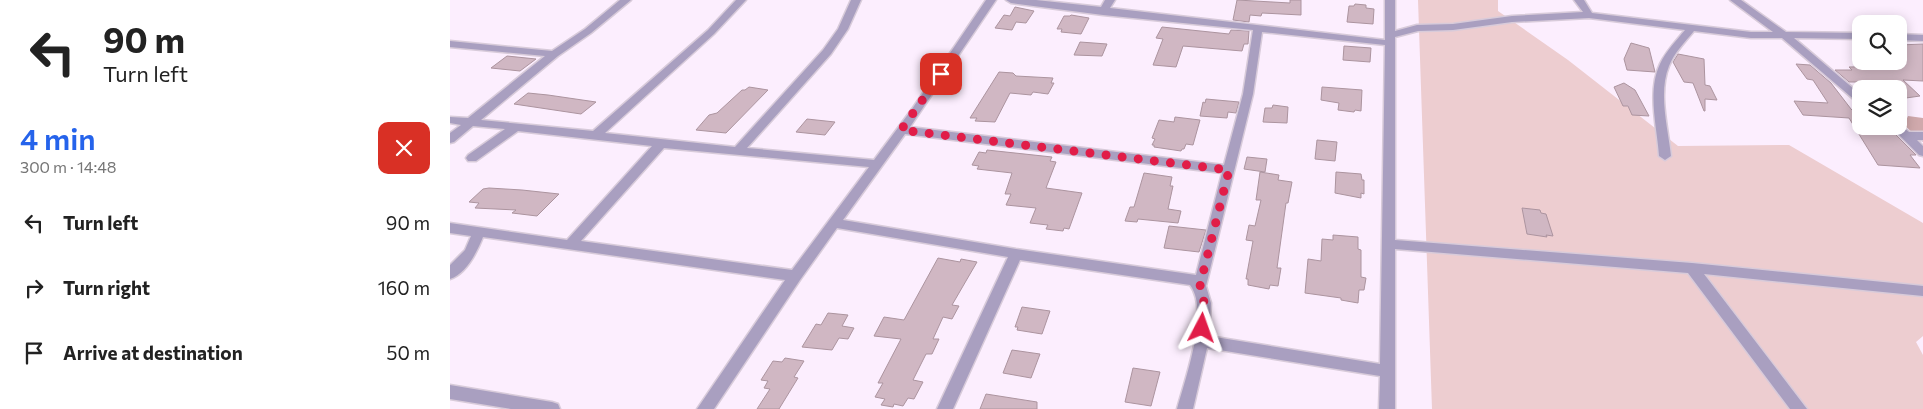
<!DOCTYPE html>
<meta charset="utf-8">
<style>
:root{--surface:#fff;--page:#f6f6f6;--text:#222;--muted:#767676;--accent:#2563eb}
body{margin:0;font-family:Commissioner,sans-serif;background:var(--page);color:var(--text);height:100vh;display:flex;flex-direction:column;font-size:19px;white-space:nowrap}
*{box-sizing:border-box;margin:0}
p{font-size:16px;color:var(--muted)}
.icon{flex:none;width:28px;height:28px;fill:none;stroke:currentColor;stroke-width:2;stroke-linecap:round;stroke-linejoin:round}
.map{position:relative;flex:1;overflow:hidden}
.sheet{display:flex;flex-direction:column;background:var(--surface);width:450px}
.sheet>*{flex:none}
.guide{background:#fff;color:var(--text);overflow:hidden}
.tools{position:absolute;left:1402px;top:15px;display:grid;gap:10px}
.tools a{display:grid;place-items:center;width:55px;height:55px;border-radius:10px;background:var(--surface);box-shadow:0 2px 12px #0003;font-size:25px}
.pin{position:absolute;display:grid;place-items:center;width:42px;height:42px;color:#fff;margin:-21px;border-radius:10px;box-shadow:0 2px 8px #0006}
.me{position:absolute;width:55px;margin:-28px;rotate:4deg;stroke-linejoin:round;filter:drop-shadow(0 0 4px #0008)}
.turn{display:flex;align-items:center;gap:18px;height:105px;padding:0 20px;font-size:22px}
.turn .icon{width:65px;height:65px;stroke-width:2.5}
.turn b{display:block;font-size:35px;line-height:42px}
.round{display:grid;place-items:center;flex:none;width:52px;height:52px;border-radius:10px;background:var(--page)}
.head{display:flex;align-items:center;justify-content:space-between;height:85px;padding:0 20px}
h1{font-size:30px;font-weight:600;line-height:38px;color:var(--accent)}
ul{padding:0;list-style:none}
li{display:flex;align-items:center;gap:15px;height:65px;padding:0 20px}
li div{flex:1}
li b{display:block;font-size:19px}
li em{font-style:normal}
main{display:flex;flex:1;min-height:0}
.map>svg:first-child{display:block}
</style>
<main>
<section class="sheet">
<div class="guide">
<div class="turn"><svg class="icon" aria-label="left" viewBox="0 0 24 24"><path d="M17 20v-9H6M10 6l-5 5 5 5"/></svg><div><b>90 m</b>Turn left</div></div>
</div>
<div class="head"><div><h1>4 min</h1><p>300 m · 14:48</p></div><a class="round" style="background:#d93025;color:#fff"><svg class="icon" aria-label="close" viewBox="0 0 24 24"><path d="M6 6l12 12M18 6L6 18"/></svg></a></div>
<ul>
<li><svg class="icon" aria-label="left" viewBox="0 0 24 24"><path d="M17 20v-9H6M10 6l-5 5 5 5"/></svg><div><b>Turn left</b></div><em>90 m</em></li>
<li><svg class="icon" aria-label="right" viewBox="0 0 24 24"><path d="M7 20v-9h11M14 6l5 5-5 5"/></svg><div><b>Turn right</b></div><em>160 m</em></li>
<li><svg class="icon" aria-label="arrive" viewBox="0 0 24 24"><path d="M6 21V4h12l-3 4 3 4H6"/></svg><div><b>Arrive at destination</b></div><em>50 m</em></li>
</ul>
</section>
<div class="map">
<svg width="1473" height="409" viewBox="0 0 1473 409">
<rect width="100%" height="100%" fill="#fceefe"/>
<path fill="#edcdd0" d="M968 0H1048V11L1118 60 1228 146 1339 145 1473 223V336L1466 342 1473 355V409H982Z"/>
<path fill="#d0a9ac" d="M1458 116 1473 118V142L1454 125Z"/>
<path fill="#d0b7c3" stroke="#ac949f" d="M787 0 840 3V0H851V15L812 13 811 16 800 15 799 22 783 20Z
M905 4 916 5V8L924 9 923 24 897 22 899 6H904Z
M565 7 584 11 576 23 566 22 562 30 545 28 554 15 560 16Z
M621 15 639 18 631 34 611 32 612 29H607L614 16H620Z
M712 27 779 34 781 30 799 31 798 44H794L792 51 733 46 726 67 703 65 713 39 706 38Z
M630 42 657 44 652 56 624 55Z
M1181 43 1199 48 1205 72 1177 70 1174 59Z
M1473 44V81L1453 80 1470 96 1449 99V87H1416L1411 82H1399L1385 70H1402L1399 67 1449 66V45Z
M894 46 921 48 920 62 893 60Z
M1228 54 1254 59 1255 85 1260 86 1267 100 1255 99V111H1254L1243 83 1234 82 1223 62Z
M57 56 86 59 70 71 41 68Z
M1346 64 1360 65 1381 83 1401 109 1411 119V126L1441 130 1466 155H1460L1470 168 1428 165 1399 118 1353 115 1344 101 1378 103 1363 80 1357 79Z
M549 72 563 73 566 76 603 78 601 83H604L598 94 583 92 581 95 560 93 545 122 525 121 527 118H520Z
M1174 83 1185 90 1199 116 1182 115 1178 106H1173L1164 87Z
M299 87 318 90 276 133 246 130 259 115 267 113 292 90H295Z
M872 87 912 90 911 111 905 110 904 112 888 110 889 103 871 100Z
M78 93 98 95 146 102 131 114 64 104Z
M756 99 789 102 786 113 778 112 777 118 750 116 753 102 755 103Z
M823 105 838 107 837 123 813 122 815 108H822Z
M725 117 750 120 743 145 736 144 734 149H732L731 151 704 147V145H702L705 139 702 138 709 120 724 122Z
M357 119 385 122 375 135 346 132Z
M867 140 887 142 885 161 865 159Z
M537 150 602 157 600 161 606 162 596 188 632 193 619 229 614 228 613 231 596 229 598 225 580 223 586 208 556 205 561 194H555L562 173 527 169 529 166 522 165 529 152 536 153Z
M797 157 817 159 815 172 794 169Z
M810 172 829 175 828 180 842 182 838 203H836L827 268H831L828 286 820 285 819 289 798 285V279H796L803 241 796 240 799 225 805 226 811 200H806Z
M886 172 911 174 912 180H914V194L911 193V198L885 193Z
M694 173 722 177 720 186H723L718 209 731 211 728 223 688 219 687 222 675 221 680 207H684Z
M39 188 72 190 109 194 87 216 62 213 66 210 25 208 29 203 19 202 33 189Z
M1072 208 1090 210 1091 213 1096 214 1103 236 1096 235 1097 237 1077 234Z
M719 226 756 230 749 252 714 248Z
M883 235 908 237V249L911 250V277L916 278 914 290H909L908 303 891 300V298L855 293 858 259 871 261 872 239 883 240Z
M488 258 510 262 511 259 527 262 502 305 509 306 502 319 493 317 483 339H489L482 354H476L463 380 473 382 464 399 458 398 453 406 444 404 443 407 431 405 435 399 425 397 433 383H428L451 339 424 336 434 317 454 320Z
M572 307 600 311 592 334 567 330 568 327H565Z
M378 313 398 315 392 326 404 328 398 339 389 338 382 350 352 347 366 324 371 325Z
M562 350 590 354 581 378 553 373Z
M335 358 354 361 344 377 348 378 329 409H307L320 389 314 388 318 381 311 380 323 361 332 362Z
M683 368 710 372 701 406 675 402Z
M536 394 587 402V409H530Z"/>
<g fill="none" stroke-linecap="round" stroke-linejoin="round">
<g stroke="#d8cbda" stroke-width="3">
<path id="minor" d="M170 0H181L141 33 108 56 31 120 143 131 258 30 286 0H296L264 34 155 133 285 147 373 50 388 29 401 0H411L398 29 381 54 297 148 424 160 462 109 536 0H546L460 127 774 165 793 94 803 30 653 15 561 3 556 0H586L651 7 655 0H665L660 8 935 40V0H945V31L967 25 1003 24 1062 16 1133 12 1124 0H1134L1142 13 1301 32H1323L1280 0H1291L1336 32 1411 33V39L1344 38 1411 95V103L1407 102 1332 38H1301L1244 31C1235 42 1224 53 1219 66 1208 93 1218 128 1221 156L1215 160 1209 156C1207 127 1197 91 1210 64 1216 51 1226 41 1235 30L1139 18 1062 22 1003 30 968 31 945 37V240L1242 263 1473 286V296L1254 274 1357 409H1340L1238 273 945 249V409H929L930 376 757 348 743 409H727C735 379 760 311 740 285L570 260 503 409H487L558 257 387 228 350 280 264 409H247L335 280 33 237C27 252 16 274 0 279V265L15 250 21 236 0 233V223L117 240 202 146 68 131 26 161H18L16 158 18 155 55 129 23 126 4 142 0 143V133L11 125 0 123V117L18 118 95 56 0 47V41L102 51 135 29ZM812 32 935 45 930 364 759 336 761 303 756 286 803 94ZM455 134 772 173 746 275 566 249 393 220ZM214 148 419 167 342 270 131 241Z
M1449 34 1473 35V41L1449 40Z
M1449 124 1459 132H1473V140H1467L1473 146V156L1469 155 1440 126H1449Z
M0 385 102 402 108 404 110 409H61L0 399Z"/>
</g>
<use href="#minor" fill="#a99fc0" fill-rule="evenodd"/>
</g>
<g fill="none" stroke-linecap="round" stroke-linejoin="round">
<path stroke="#e11d48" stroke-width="9" stroke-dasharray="0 16.2" d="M491 74 451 130 779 170 750 285 754 298 752 328"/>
</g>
</svg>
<div class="tools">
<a><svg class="icon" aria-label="search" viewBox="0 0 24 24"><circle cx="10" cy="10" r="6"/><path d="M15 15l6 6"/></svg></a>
<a><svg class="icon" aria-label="layers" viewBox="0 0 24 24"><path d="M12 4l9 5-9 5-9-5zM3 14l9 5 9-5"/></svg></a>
</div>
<div class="pin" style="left:491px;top:74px;background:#d93025"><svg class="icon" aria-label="arrive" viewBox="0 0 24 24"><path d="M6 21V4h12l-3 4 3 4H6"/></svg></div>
<svg class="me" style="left:752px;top:328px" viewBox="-20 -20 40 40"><path d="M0-17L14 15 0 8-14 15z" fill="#e11d48" stroke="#fff" stroke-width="4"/></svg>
</div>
</main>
